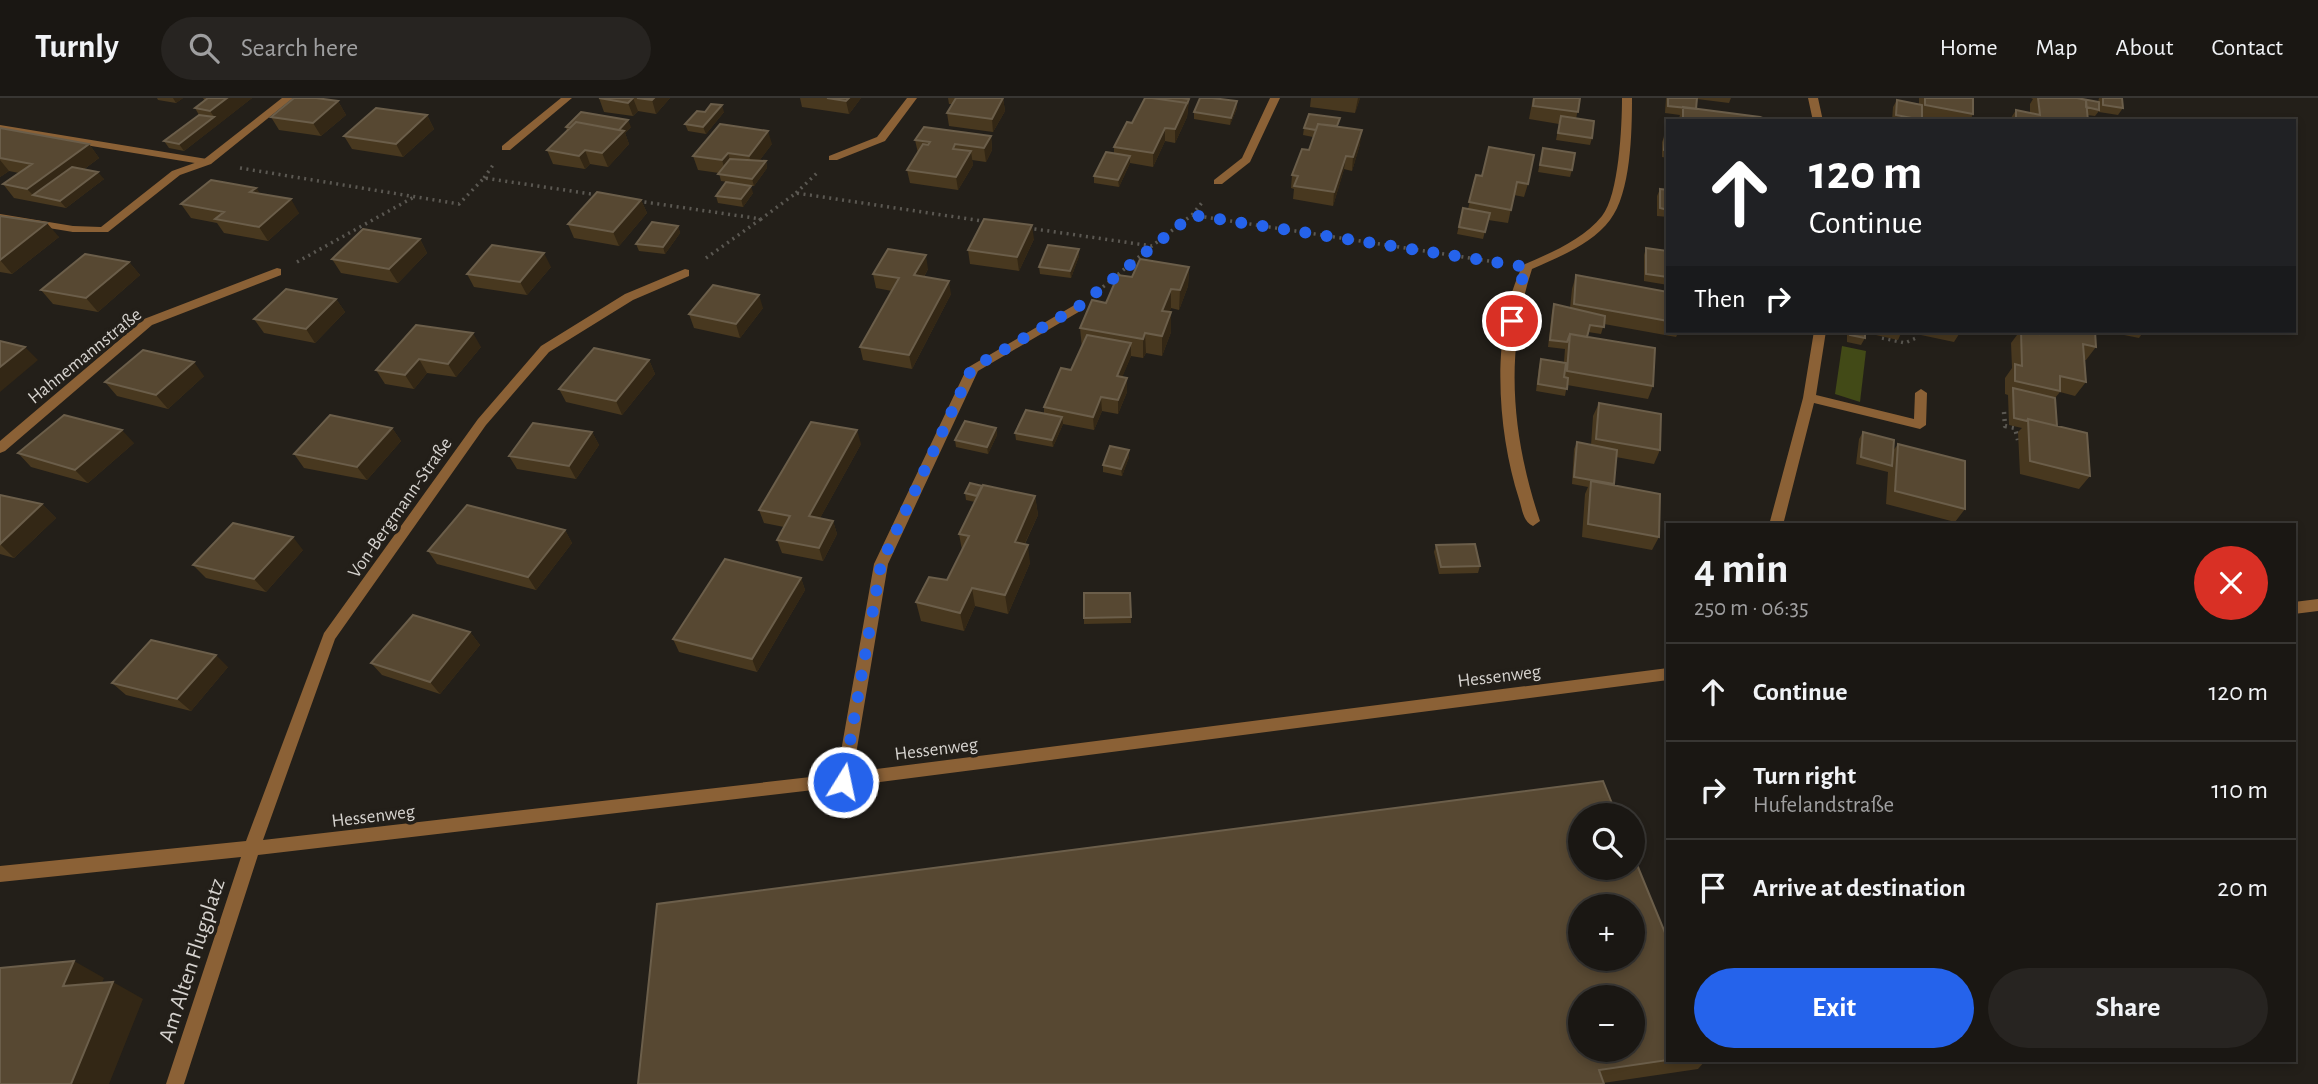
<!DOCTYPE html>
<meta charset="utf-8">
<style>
:root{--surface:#1a1713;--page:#272421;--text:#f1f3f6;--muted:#9f9fa0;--line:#383633;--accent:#2563eb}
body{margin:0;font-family:"Alegreya Sans",sans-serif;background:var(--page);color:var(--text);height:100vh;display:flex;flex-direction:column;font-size:26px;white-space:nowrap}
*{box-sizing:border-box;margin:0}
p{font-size:23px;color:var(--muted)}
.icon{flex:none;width:38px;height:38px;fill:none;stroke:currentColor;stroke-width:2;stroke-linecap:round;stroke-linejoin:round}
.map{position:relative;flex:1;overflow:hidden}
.details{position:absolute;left:1666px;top:425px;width:630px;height:539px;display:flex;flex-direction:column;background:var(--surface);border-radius:0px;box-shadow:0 4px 10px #0003,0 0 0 2px var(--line)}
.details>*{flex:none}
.hud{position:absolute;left:1666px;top:21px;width:630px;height:214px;border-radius:0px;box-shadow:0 4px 10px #0003,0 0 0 2px var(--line);background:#202124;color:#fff;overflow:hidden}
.fabs{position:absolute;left:1568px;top:705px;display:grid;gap:14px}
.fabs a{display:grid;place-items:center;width:77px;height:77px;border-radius:50%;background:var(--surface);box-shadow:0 4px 10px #0003,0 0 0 2px var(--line);font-size:35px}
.pin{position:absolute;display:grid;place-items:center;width:60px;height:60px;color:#fff;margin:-30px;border:4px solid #fff;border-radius:50%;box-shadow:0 2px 7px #0007}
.me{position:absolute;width:77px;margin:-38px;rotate:10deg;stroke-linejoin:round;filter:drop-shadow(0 0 5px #0008)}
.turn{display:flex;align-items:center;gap:24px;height:147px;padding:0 28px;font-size:32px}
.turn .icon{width:91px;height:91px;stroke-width:2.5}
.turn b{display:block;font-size:49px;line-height:60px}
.then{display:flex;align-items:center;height:66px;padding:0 28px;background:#0003;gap:14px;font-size:26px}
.round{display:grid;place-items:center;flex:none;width:74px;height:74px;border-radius:37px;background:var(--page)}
.head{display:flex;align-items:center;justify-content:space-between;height:119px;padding:0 28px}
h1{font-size:42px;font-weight:700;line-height:52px}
.button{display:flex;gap:14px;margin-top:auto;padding:14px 28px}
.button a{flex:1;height:80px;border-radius:42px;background:var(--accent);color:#fff;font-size:28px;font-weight:700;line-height:80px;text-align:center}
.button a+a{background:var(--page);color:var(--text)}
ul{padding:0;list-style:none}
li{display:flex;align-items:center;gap:21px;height:98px;padding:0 28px;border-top:2px solid var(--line)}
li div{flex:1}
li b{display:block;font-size:26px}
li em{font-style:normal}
header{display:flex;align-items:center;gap:42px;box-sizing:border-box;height:98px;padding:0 35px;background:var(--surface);border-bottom:2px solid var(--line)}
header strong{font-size:33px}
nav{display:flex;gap:38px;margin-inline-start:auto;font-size:24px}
.search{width:490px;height:63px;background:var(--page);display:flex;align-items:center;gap:18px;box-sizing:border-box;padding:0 24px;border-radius:38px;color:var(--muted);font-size:26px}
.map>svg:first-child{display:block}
</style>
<header>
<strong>Turnly</strong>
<div class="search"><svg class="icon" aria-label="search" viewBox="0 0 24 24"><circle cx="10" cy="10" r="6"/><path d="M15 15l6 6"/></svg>Search here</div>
<nav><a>Home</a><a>Map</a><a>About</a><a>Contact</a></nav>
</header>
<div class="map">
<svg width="2318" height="986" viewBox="0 0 2318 986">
<rect width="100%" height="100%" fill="#231f19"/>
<path fill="#424a17" d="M1842 248 1866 253 1860 304 1835 296Z"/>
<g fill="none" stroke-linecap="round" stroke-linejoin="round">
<path stroke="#5b5852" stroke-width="3.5" stroke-dasharray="2 4.5" stroke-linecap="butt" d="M240 70 459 106 484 80 598 97
M484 80 493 67
M796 95 817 75
M638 103 761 121 796 95 989 124
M1192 117 1204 102
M1028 130 1152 148 1192 117 1502 165
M706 160 761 121
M297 164 414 99
M1098 193 1152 148
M1882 240 1905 245 1916 240V236"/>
<path stroke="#5b5852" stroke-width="4.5" stroke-dasharray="2 5" stroke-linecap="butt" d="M2004 314 2005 328 2015 330 2018 342"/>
<path fill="#8b6136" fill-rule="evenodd" d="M0 27 207 61 212 64 207 67 0 33Z
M0 116 73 128 78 131 73 134 0 122Z"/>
<path fill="#8b6136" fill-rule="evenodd" d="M282 0H293L211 66 180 77 108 134H73L68 131 73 128 101 129 172 73 203 62Z
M561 0H572L510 52H502V48Z
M907 0H917L885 43 837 62H829V58L877 39Z
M1270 0H1280L1250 64 1222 86H1214V82L1242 60Z
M1622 0H1632C1632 34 1631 95 1610 122 1592 146 1559 159 1532 171 1504 256 1512 339 1540 423L1533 428C1523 424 1522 410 1519 401 1497 333 1490 232 1523 167 1550 155 1583 142 1602 118 1619 97 1622 28 1622 0Z
M1808 0H1818L1823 23H1813Z
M277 170 281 171V177L152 227 5 353 0 355V343L144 221Z
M685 171 689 172V178L633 202 549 254 486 327 335 541 263 742 837 676 874 466 967 270 1078 205 1082 206V212L978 273 888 466 853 674 1668 570V582L849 688 843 691 839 689 258 757 184 986H166L241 759 0 784V768L246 743 324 535 478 321 541 248 625 196Z
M1814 233H1826L1816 297 1914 321 1915 295 1921 291 1927 295 1926 327 1920 331 1814 305 1783 427H1769L1803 300Z
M2318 501V513L2294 516V504Z"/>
</g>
<path fill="#48381f" d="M157 0H183L176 5 158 2Z
M203 0H252L184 53 169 50 164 43 199 17 195 10 205 3Z
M599 0H670L656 16 638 13 633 18 604 14Z
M800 0H861L849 16 802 9Z
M948 0H1003L1005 13 993 34 949 28 947 15 952 6H949Z
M1311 0H1360L1355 15 1310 9Z
M1533 0H1580L1576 21 1592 40 1590 47 1556 42 1559 26 1529 21Z
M1666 0H1731L1729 5 1697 1 1696 11 1774 23H1678L1680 17 1665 15Z
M1919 0H1973V16L1970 23H1931L1922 21 1921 23H1892L1893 9 1897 2 1919 6Z
M2031 0H2078L2098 4 2099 0H2122L2123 10 2118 17 2099 14V13L2095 18 2087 17 2088 23H2009L2016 12 2030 15V6L2033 1Z
M1189 1 1187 19 1175 45 1165 43 1153 69 1130 65 1119 89 1094 85V78L1114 56V49L1132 25Z
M338 3 346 17 321 38 279 32 271 19Z
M1237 10 1230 27 1194 21V14Z
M705 14H724L706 36 688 33 685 26Z
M427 17 434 31 403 59 352 51 344 38Z
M566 29H631L625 35 629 46 608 69 590 66 585 71 553 66 547 52 567 33Z
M1338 29 1360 46 1352 73 1344 71 1333 108 1293 101 1294 91 1291 90 1292 77 1309 52 1313 39 1303 37 1304 30Z
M0 30 89 46 99 60 83 72 104 81 66 110 14 100 3 86 19 75 9 73 0 79Z
M1665 37H1668V60L1662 59V44Z
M991 38 992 52 986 64 972 62 973 67 958 92 910 85 907 72 918 55 915 42Z
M772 46 759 63H766L767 70 754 88 721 83 719 75 698 72 693 58Z
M1543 50 1572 72 1570 79 1538 74Z
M1476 77 1528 86 1524 99 1514 97 1508 125 1488 122 1483 141 1457 136 1463 110 1468 111Z
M256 90 260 96 299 115 268 143 224 135 217 125 191 120 181 106Z
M1660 91 1668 92V119L1657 118V98Z
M753 95 743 109 718 105 716 98Z
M641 102 647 115 619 148 574 140 568 126Z
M0 118 59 139 12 176 0 174Z
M678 128 680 135 665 156 639 153 636 146Z
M420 141 427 155 398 185 341 175 332 161Z
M1034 141 1019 173 970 166 968 152Z
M1646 150 1668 153V187L1644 183V157Z
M1079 151V158L1071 180 1040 176 1039 169Z
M129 164 140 177 98 214 53 206 41 192Z
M551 169 527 197 474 189 467 176Z
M1189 169 1188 188 1179 212 1171 210 1169 214H1171V234L1162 258 1146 255 1143 260 1131 258 1122 279 1127 280V294L1118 316 1102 313 1094 332 1063 326 1053 349 1016 342 1015 335 1044 316V309L1071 272 1082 250 1080 230 1132 179Z
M928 171 924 179 951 196 912 271 863 262 860 249 892 193 876 190 873 176Z
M1576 177 1668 194V233H1679L1676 239 1604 226 1601 236 1588 234 1587 239 1653 288 1648 301 1567 287 1565 298 1536 293 1539 268 1541 261 1564 264 1565 251 1548 249 1552 213 1554 206 1570 210 1572 191Z
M336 201 345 214 315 245 264 235 254 221Z
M763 210 740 240 694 230 689 216Z
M416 227 481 249 456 279 427 275 414 291 385 286 376 272Z
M1848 233H1865V240L1861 247 1847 244V235Z
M1867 233H1902L1898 242 1867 235Z
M1902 233H1961L1954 244Z
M2020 233H2095L2096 249 2086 262H2084L2086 284 2075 298 2060 294 2055 300 2057 328 2090 378 2079 391 2020 376 2018 334 2022 330 2009 327 2008 297 2005 296V280L2012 270 2011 245Z
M2114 233H2144L2139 240 2114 235Z
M649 262 655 276 622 317 566 304 559 291Z
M204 278 168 311 117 298 105 284Z
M1599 305 1660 352 1654 366 1616 359 1614 387 1659 439 1652 452 1582 439 1585 396 1588 389 1572 386 1574 351 1577 344 1591 347 1593 318Z
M392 330 401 343 367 382 304 370 294 356Z
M996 330 997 337 988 356 956 349 955 342Z
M592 334 599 347 576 381 517 371 509 358Z
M1863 334 1893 353 1898 346 1965 411 1955 424 1886 406 1888 374 1856 366 1859 341Z
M134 345 88 385 31 369 18 355Z
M861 346 820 420 833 423 837 436 823 463 782 455 777 442 784 429 764 425 759 412Z
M1129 352V359L1122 378 1103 374V367Z
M965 395 1035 398 1038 417 1025 446 1030 465 1008 516 975 508 964 533 921 523 916 504 947 482 962 452 959 436 975 404 966 402Z
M0 397 42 406 56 420 14 460 0 456Z
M565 432 572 445 536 492 437 466 428 453Z
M1436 447 1480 468 1478 475 1439 476 1434 454Z
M303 452 266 494 206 480 193 467Z
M801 480 805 492 757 574 679 554 673 541Z
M1130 495 1131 525 1084 526V520Z
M470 534 480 547 440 596 382 577 371 565Z
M228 569 191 613 126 597 112 585Z
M1668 842V962H1706L1698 971 1603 985 638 986Z"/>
<path fill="#332715" d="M173 0H183L176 5Z
M227 0H252L219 26 210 13Z
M633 0 638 13 633 18 628 5Z
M654 0H670L656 16 652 2Z
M849 0H861L849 16 846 3Z
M1003 0 1005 13 993 34 992 21Z
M1358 0H1360L1355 15Z
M1189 1 1187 19 1175 45V31Z
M338 3 346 17 321 38 313 25Z
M1237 3V10L1230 27 1231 20Z
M722 7 724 14 706 36 703 29Z
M427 17 434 31 403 59 396 46Z
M214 19 219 26 184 53 179 46Z
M628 22 631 29 625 35 629 46 608 69 602 55 614 37Z
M1165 30V43L1153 69V55Z
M1362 32 1360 46 1352 73 1353 59Z
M768 33 772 46 753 71 749 58Z
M991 38 992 52 986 64 984 50Z
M89 46 99 60 45 100 33 97 27 91Z
M585 52 590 66 585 71 579 58Z
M971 53 973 67 958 92 956 79Z
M728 55 732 68 726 76 722 62Z
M1130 58V65L1119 89 1118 82Z
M1346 58 1344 71 1333 108 1334 94Z
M0 62 9 73 0 79Z
M766 63 767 70 754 88 752 81Z
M98 74 104 81 66 110 60 103Z
M751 88 753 95 743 109 741 101Z
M256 90 265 103 250 94Z
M291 101 299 115 268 143 259 129Z
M641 102 647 115 619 148 613 134Z
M47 125 59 139 12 176 0 162Z
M1032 127 1034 141 1019 173 1017 159Z
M678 128 680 135 665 156 663 149Z
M420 141 427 155 398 185 389 171Z
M1079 151V158L1071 180 1070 173Z
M544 155 551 169 527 197 520 184Z
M926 157 928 171 917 191 914 177Z
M129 164 140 177 98 214 86 200Z
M1189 169 1188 188 1179 212 1180 192Z
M949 183 951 196 912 271 909 257Z
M1171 191V210L1162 232V213Z
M759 197 763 210 740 240 736 226Z
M336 201 345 214 315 245 306 231Z
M1171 214V234L1162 258V238Z
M473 235 481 249 456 279 448 266Z
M1145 235 1146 255 1143 260V241Z
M1131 245V258L1117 292V278Z
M25 249 38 262 0 294V269Z
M419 261 427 275 414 291 405 277Z
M649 262 655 276 622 317 616 303Z
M194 264 204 278 168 311 156 297Z
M1127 280V294L1118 316V302Z
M1101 299 1102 313 1094 332 1093 319Z
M1062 319 1063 326 1053 349 1052 342Z
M392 330 401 343 367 382 357 369Z
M996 330 997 337 988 356 987 349Z
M122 332 134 345 88 385 75 372Z
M857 332 861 346 814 431 809 418Z
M592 334 599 347 576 381 569 368Z
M1129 352V359L1122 378 1121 371Z
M1035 398 1038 417 1017 462 1015 444Z
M42 406 56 420 14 460 0 446Z
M833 423 837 436 823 463 819 450Z
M565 432 572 445 536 492 528 479Z
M293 439 303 452 266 494 254 481Z
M1028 447 1030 465 1008 516 1005 497Z
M801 480 805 492 757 574 752 561Z
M972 490 975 508 964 533 960 515Z
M470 534 480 547 440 596 430 584Z
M216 557 228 569 191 613 177 601Z
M74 863 104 880 94 905 63 888Z
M113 884 143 901 109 986H71Z"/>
<path fill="#574832" stroke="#6b5e4a" stroke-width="2" fill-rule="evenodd" d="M208 0H227L210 13 195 10Z
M294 0H316L338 3 313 25 271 19Z
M599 0H633L628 5Z
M637 0H654L652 2Z
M827 0H849L846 3Z
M956 0H1003L992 21 947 15Z
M1145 0H1152L1187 5 1175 31 1165 30 1153 55 1114 49 1127 24 1132 25Z
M1152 0H1182L1189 1 1187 6V5Z
M1200 0H1212L1237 3 1231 20 1194 14Z
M1534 0H1580L1578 14 1533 8Z
M1668 0H1697L1696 11 1668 8Z
M1925 0H1973V16L1925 7Z
M2038 0H2077L2086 2 2088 23H2073L2064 21V23H2016V12L2040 17Z
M2077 0 2099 4V12L2086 9V2Z
M2103 0H2122L2123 10 2103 7Z
M1897 2 1922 7V22L1896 17Z
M711 6 722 7 703 29 685 26 697 13 705 14Z
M1683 9 1760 19 1768 22V23H1683Z
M376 10 427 17 396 46 344 38Z
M581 14 628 22 619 32 576 24 570 30 566 29Z
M1309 16 1340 20 1337 28 1318 26 1316 32 1304 30Z
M199 17 214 19 179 46 164 43Z
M1561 18 1594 23 1592 40 1558 35Z
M576 24 624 33 602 55 585 52 579 58 547 52Z
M720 26 768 33 749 58 728 55 722 62 693 58Z
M1318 26 1362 32 1353 59 1346 58 1334 94 1294 88 1298 78 1292 77 1302 51 1309 52Z
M924 29 991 38 984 50 955 46 953 51 971 53 956 79 907 72 923 46 928 47 930 44 915 42Z
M0 30 89 46 27 91 3 86 32 66 0 60Z
M1665 37H1668V53L1664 52Z
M1489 49 1534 57 1528 86 1517 84 1511 112 1469 104 1476 77 1482 78Z
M1543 50 1575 55 1572 72 1540 67Z
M1106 54 1130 58 1118 82 1094 78Z
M730 61 766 63 752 81 718 76Z
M72 69 98 74 60 103 33 97Z
M211 82 256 90 250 94 291 101 259 129 215 121 224 114 181 106Z
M726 84 751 88 741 101 716 98Z
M1660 91 1668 92V112L1660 110Z
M597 94 641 102 613 134 568 126Z
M1463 110 1490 115 1485 134 1459 129Z
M0 118 47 125 0 162Z
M984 121 1032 127 1017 159 968 152Z
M652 124 678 128 663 149 636 146Z
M363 131 420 141 389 171 332 161Z
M492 147 544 155 520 184 467 176Z
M1048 147 1079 151 1070 173 1039 169Z
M1646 150 1668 153V179L1646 176Z
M888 151 926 157 914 177 949 183 909 257 860 249 899 180 873 176Z
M85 156 129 164 86 200 41 192Z
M1140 161 1189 169 1180 192 1171 191 1162 213 1171 214 1162 238 1145 235 1143 241 1080 230 1092 202 1106 205 1118 177 1132 179Z
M1576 177 1668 194V223L1574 206Z
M713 187 759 197 736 226 689 216Z
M286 191 336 201 306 231 254 221Z
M1554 206 1605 218 1604 229 1590 227 1587 239 1570 236 1567 244 1550 242Z
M416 227 473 235 448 266 419 261 405 277 376 272Z
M1851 233H1865V240L1850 237Z
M2021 233 2039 236V233H2095L2096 249 2083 246 2086 284 2060 278V293L2015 283V266L2022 268Z
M1570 236 1655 250 1653 288 1567 273Z
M1087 237 1131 245 1117 278 1127 280 1118 302 1101 299 1093 319 1044 309 1061 270 1071 272Z
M0 243 25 249 0 269Z
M594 250 649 262 616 303 559 291Z
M143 252 194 264 156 297 105 284Z
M1541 261 1566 265 1564 279 1568 280 1567 291 1538 286Z
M2013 290 2055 300 2057 328 2028 321 2027 323 2014 320Z
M1599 305 1661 316 1660 352 1596 341Z
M1026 312 1062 319 1052 342 1015 335Z
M64 317 122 332 75 372 18 355Z
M330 317 392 330 357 369 294 356Z
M2028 321 2087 335 2090 378 2030 363Z
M965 323 996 330 987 349 955 342Z
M811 324 857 332 809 418 833 423 819 450 777 442 790 418 759 412Z
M533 325 592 334 569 368 509 358Z
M1863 334 1894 342 1892 368 1861 359Z
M1577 344 1617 352 1614 386 1574 379Z
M1898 346 1965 363V411L1895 393Z
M1110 348 1129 352 1121 371 1103 367Z
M1591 383 1660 396 1659 439 1588 426Z
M970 385 982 388 977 398 965 395Z
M983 387 1035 398 1015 444 1028 447 1005 497 972 490 960 515 916 504 929 479 947 482 969 438 959 436Z
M0 397 42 406 0 446Z
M467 407 565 432 528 479 428 453Z
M233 425 293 439 254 481 193 467Z
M1475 446 1480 468 1441 469 1436 447Z
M725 461 801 480 752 561 673 541Z
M1084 495H1130L1131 519 1084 520Z
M413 517 470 534 430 584 371 565Z
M151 542 216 557 177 601 112 585Z
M1603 683 1617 718H1580V770H1633V757L1668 842V962L1599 972 1604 986H638L657 806ZM1580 808H1633V861H1580ZM1580 900H1633V952H1580Z
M74 863 63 888 113 884 71 986H0V870Z"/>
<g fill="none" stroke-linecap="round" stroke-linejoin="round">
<path stroke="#2563eb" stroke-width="12" stroke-dasharray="0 21.6" d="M843 684 881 466 972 270 1078 209 1192 117 1527 169 1515 199 1512 223"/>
</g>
<g text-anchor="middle" stroke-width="7" stroke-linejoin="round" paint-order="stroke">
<g font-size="19" fill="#d5d2ce" stroke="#231f19">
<text transform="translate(84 257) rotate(-39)" y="7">Hahnemannstraße</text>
<text transform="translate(399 409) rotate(-55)" y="7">Von-Bergmann-Straße</text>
<text transform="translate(1499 577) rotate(-7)" y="7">Hessenweg</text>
<text transform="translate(936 650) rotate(-7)" y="7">Hessenweg</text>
<text transform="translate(373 717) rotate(-7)" y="7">Hessenweg</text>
</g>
<g font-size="23" fill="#d5d2ce" stroke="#231f19">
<text transform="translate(191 862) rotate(-72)" y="8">Am Alten Flugplatz</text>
</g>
</g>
</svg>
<div class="fabs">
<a><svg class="icon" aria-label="search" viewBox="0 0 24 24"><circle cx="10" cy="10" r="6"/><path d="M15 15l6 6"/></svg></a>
<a>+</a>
<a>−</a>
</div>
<div class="pin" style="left:1512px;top:223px;background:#d93025"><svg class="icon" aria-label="arrive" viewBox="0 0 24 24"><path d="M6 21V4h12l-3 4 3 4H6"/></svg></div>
<svg class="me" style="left:843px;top:684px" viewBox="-20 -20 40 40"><circle r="17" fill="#2563eb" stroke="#fff" stroke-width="3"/><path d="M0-11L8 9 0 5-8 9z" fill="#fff"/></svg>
<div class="hud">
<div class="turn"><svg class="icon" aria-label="ahead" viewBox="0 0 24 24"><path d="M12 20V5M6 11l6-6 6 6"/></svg><div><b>120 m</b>Continue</div></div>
<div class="then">Then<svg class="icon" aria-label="right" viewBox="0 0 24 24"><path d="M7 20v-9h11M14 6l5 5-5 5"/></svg></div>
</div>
<section class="details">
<div class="head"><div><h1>4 min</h1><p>250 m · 06:35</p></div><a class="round" style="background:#d93025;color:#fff"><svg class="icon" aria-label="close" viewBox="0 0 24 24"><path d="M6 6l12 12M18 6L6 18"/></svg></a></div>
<ul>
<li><svg class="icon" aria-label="ahead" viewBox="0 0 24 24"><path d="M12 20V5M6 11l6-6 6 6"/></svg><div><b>Continue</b></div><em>120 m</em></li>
<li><svg class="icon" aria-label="right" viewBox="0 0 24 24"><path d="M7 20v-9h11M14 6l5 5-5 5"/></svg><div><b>Turn right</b><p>Hufelandstraße</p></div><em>110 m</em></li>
<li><svg class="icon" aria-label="arrive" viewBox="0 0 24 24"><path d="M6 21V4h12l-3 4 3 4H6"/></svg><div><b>Arrive at destination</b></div><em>20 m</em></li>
</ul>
<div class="button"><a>Exit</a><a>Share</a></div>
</section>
</div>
